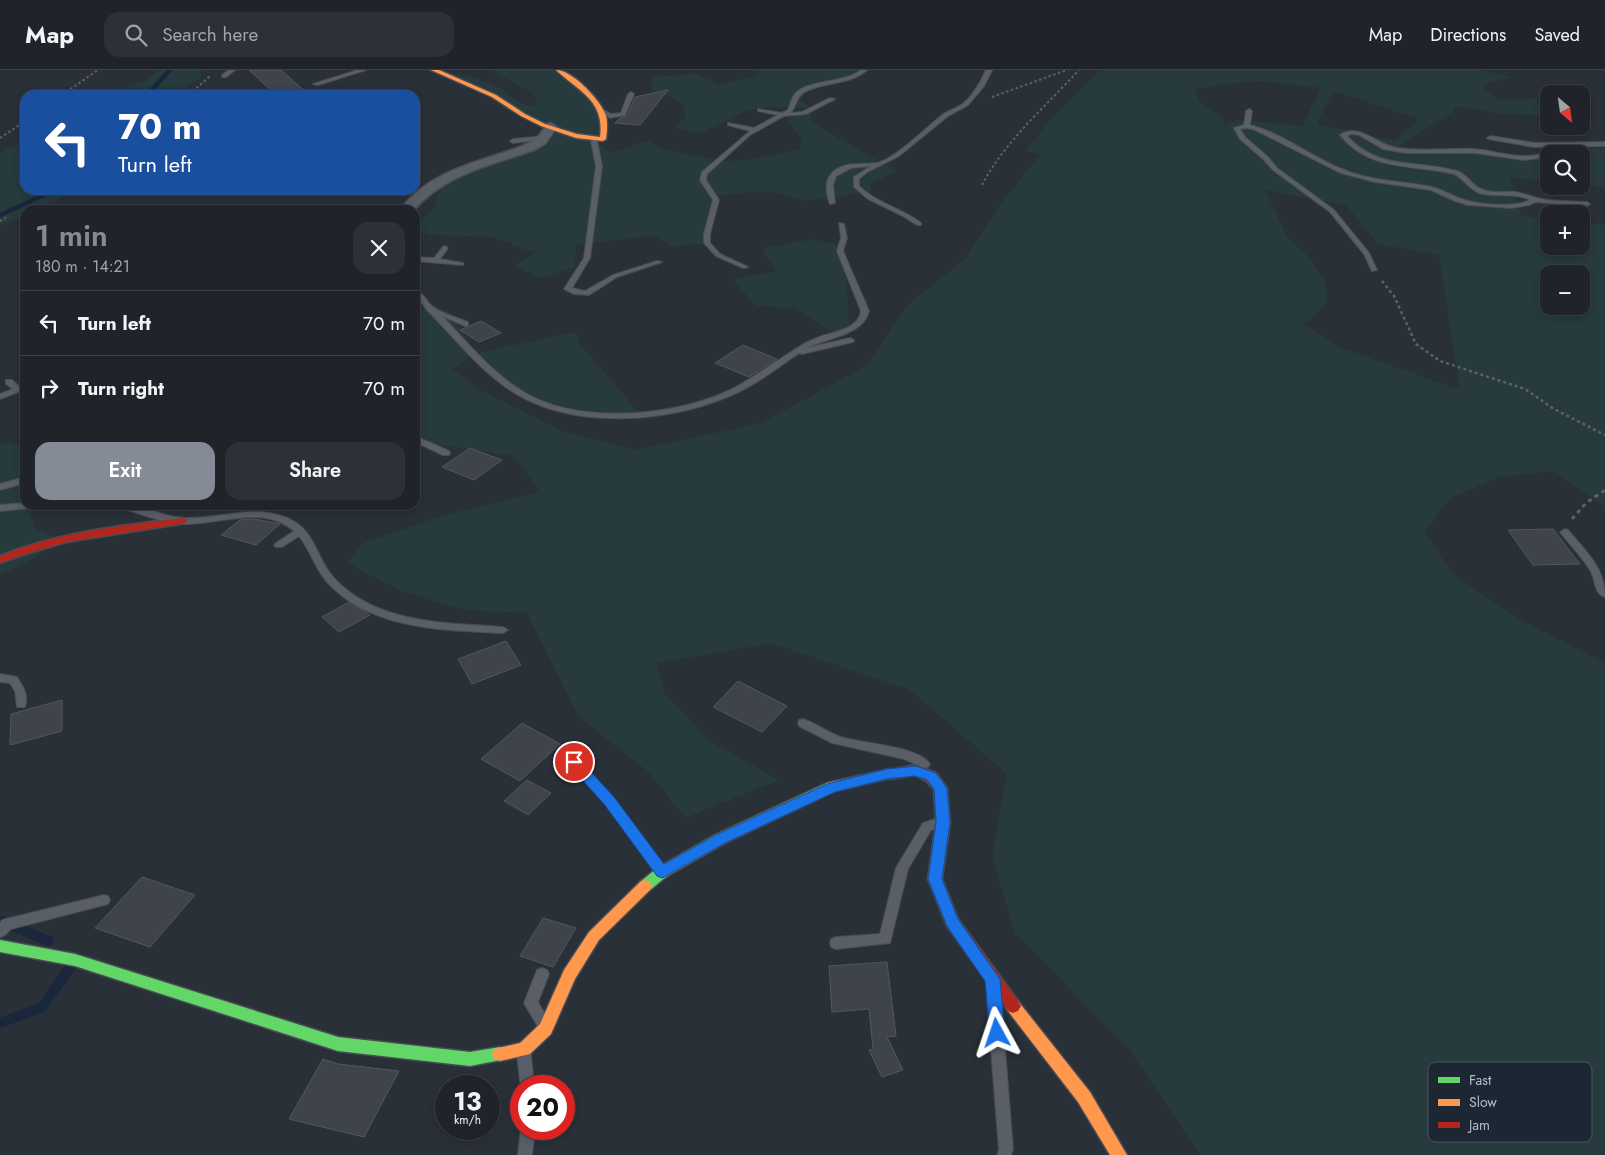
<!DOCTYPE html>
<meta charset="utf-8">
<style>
:root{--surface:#20242a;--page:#2d3036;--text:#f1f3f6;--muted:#a2a4a8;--line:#3d4147;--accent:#848b96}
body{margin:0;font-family:Jost,sans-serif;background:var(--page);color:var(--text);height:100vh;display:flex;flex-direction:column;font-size:19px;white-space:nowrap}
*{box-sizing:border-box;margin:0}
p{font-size:16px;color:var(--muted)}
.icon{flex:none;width:28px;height:28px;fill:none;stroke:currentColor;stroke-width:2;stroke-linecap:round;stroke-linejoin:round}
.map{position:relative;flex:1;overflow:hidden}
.side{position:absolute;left:20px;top:135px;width:400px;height:305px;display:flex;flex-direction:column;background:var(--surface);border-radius:15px;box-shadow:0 2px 8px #0003,0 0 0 1px var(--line)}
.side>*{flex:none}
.hud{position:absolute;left:20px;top:20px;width:400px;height:105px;border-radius:15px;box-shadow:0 2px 8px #0003,0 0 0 1px var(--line);background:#1a4fa0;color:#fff;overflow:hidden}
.needle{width:32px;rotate:151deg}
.controls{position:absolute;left:1540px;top:15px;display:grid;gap:10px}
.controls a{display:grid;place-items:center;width:50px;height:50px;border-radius:10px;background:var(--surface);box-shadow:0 2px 8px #0003,0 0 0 1px var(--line);font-size:25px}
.speed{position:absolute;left:435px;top:1005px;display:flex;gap:10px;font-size:25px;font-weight:700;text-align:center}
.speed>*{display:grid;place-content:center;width:65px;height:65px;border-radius:50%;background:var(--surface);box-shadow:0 2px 8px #0003,0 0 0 1px var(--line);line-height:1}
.speed small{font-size:12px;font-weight:400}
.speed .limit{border:8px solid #d22;background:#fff;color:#111}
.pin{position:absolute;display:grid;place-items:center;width:42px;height:42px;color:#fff;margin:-21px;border:2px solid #fff;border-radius:50%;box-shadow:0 1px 5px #0007}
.me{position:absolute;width:55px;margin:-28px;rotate:355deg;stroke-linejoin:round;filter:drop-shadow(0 0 4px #0008)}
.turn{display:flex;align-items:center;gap:18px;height:105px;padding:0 15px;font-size:22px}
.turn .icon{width:65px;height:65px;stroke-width:2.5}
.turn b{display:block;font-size:35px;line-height:42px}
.round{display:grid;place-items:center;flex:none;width:52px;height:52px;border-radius:15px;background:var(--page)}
.head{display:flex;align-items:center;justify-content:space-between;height:85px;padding:0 15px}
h1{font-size:30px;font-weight:600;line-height:38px;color:var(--accent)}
.primary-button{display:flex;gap:10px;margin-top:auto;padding:10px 15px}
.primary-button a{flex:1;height:58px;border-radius:15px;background:var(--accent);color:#fff;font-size:20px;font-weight:600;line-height:58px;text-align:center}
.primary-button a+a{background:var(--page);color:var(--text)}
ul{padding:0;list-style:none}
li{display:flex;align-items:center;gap:15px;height:65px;padding:0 15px;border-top:1px solid var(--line)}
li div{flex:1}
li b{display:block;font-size:19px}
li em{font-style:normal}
header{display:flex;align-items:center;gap:30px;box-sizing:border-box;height:70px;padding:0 25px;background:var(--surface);border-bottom:1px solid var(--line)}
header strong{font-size:24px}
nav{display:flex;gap:28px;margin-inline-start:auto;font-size:18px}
.search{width:350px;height:45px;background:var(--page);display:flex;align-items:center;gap:12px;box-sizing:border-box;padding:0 18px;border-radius:15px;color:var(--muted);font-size:19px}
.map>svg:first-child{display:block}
</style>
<header>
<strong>Map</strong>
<div class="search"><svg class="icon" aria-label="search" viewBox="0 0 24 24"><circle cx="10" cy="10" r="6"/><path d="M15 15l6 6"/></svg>Search here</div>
<nav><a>Map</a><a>Directions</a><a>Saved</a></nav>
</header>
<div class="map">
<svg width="1605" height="1085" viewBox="0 0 1605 1085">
<rect width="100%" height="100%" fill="#2a3038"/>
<path fill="#273a3e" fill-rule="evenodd" d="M159 0H201V7L186 17 188 25H126L118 24 113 21 147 10Z
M491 0H559L607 50 595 71 612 83 647 70 660 79 725 91 749 90 799 79 803 70 786 50 810 38 769 37 746 41 699 64 676 58 686 46 681 32 652 20V7L697 4 720 15 760 4 752 0H863C858 3 852 7 846 9 829 14 811 15 799 28L811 38V52L896 101 870 114V122L802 131 779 123 754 122 714 126 708 160 709 174 671 176 656 165 576 175 575 197 539 208 514 195 535 183 493 167 415 164V155L434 138 439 123 448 109 525 81 551 58 443 4C455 1 488 11 500 18 513 27 518 34 535 37V31L539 32 532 23Z
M1099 0H1480L1511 7 1481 16 1498 30 1549 28V46L1505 44 1454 36 1453 42 1399 76 1519 86 1605 77V117L1581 115V84H1549V111L1510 108 1522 146 1549 149V176H1581V153L1605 155V437L1554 401 1499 407 1449 429 1425 463 1452 503 1517 548 1605 593V1085H1200L1129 979 1015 863 992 787 1007 704 910 620 772 573 657 593 664 623 710 671 779 710 685 748 650 703 579 647 527 543 465 540 400 521 348 493 363 473 448 444 540 422 514 386 434 374 415 375V228L418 227 449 242 476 283 577 262 579 273 644 348C607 351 540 338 510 315 498 306 487 294 476 283L452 299 479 319 565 362 636 380 761 353 866 296 909 234 966 188 998 137 1041 84 1026 81 1046 55ZM1261 11 1321 18 1302 56 1236 50 1225 57 1222 46 1200 32 1194 19 1226 14ZM1333 21 1418 49V50L1395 71 1317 54ZM1265 120 1346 135 1378 174 1439 185 1460 320 1339 277 1304 255 1328 231 1324 209 1309 187 1287 166ZM1549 204H1581V236H1549Z
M25 74V120H70C58 132 42 140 25 140V145L0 156V83L10 78Z
M813 169 845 177 849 255 841 266 794 238 756 236 732 209 776 201 761 179Z
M0 373 25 375V435H40L30 443 36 459 60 470 31 490 0 505Z"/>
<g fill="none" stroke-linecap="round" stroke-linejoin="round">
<path stroke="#19273c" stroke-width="4.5" d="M147 25 170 0
M0 145 42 126 49 120"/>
<path stroke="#19273c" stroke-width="10" d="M0 851 49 871
M0 953 42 937 71 896"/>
</g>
<path fill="#3f444c" stroke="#52575f" d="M249 0H281L309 25H276Z
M668 20 640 55 615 53 620 48 627 46 635 27Z
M481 251 501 263 479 272 460 260Z
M743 275 757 281 777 289 749 307 715 293Z
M470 378 502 390 474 410 442 397Z
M254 449 280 454 256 475 221 465 240 450Z
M1553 459 1580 494 1533 495 1508 460Z
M349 532 370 545 339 562 322 547Z
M506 571 521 595 472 614 458 589Z
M738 611 787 636 762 662 713 637Z
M62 630V661L10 675 11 644Z
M522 653 560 674 520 711 481 689Z
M527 710 551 723 528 745 504 731Z
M142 807 195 825 150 877 95 858Z
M543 848 576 858 553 897 520 886Z
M887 892 896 966 887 967 903 1000 882 1007 869 980 873 979 869 939 832 942 829 896Z
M323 989 338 994 399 1001 364 1067 289 1049Z"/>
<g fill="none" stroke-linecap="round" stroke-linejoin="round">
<g stroke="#484c55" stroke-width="2">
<path id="lane" d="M229 0H235L226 7H222V5Z
M358 0H366L318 15 313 14Z
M861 0H867C849 16 824 11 805 22 795 27 797 37 790 43L802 42 830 28 835 29 806 44 784 46 750 65 707 104 706 110 719 130 710 164V173L720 184 748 197 743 198 716 186 704 173V164L713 130 700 110 702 102 750 61 728 55V53L754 58 778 45 758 41V39L782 43 788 40C790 35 791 29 794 25 806 9 843 14 861 0Z
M986 0H992L984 16 968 35 948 46 899 86 867 102 859 109V116C876 133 902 138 921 153V155H917L901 145 868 129 854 117V107L871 96 851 98 836 106 833 115 835 133 830 134C826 124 824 110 833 102 845 91 863 95 877 93 895 89 927 57 942 45 949 40 959 38 965 32 975 23 981 11 986 0Z
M631 22 634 24 625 45 610 48 599 41 604 40 611 44 621 43 628 24Z
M1249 39 1252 41 1250 55C1282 63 1312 87 1342 99 1369 111 1399 111 1428 116 1439 118 1449 124 1459 128 1476 135 1514 138 1530 130 1515 122 1496 128 1479 123 1469 119 1464 109 1454 104 1412 94 1370 102 1340 65 1359 52 1377 75 1397 78 1422 82 1448 78 1474 79 1490 80 1507 86 1523 86 1543 87 1561 76 1580 77V79L1561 84H1549V87L1524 90 1475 83H1406L1383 79 1359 65 1351 64 1347 66C1379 101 1415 89 1457 101 1467 104 1471 115 1481 119 1491 124 1504 121 1515 122 1523 123 1530 126 1537 128 1553 132 1571 131 1587 132L1590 134 1587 136 1536 132 1529 135 1511 138 1468 135 1455 131 1431 120 1375 112 1341 103 1253 59 1247 58 1240 59 1245 67 1268 87 1277 98 1334 140 1369 183 1377 200 1372 201 1364 184 1330 142 1273 100 1263 89 1240 69 1234 58 1244 55 1246 41Z
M545 66 547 67V69L513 73 510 71 513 69Z
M1490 66 1535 73 1605 72V76L1535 77 1488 69 1487 68Z
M594 69 597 71 602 96 590 188 572 218 585 221 613 205 657 191 662 192 617 207 589 225 574 224 564 219 584 188 596 96 591 71Z
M839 153 844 154 847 168 843 181 869 241C864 265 826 268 807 278L850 268 854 270 853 272 802 284 799 283C777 298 756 315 732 325 670 352 578 360 518 325 482 304 456 269 427 240L420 230 415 226V221C427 225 425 231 433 237 441 243 458 248 468 252V256H465L442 246C467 272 491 302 522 321 577 355 671 347 728 321 753 309 775 291 799 277 806 272 814 269 822 266 837 261 858 259 861 241L837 181 841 168Z
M445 176 448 178 440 189 463 193V195L415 191V187L434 188 443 177Z
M6 310H12L23 320 0 329V324L13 319 6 314Z
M415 366 449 381 450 383 449 385H443L415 372Z
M25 407V413L0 420V414Z
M25 433V435H37L32 438 0 441V435Z
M116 435C121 435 127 434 132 435 149 438 165 447 183 448 220 450 260 431 295 452 315 464 318 490 333 507 375 554 445 553 503 557L508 560 503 563C443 560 371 560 327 512 315 498 310 480 299 466L282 477H276L274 475 276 473 294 461C263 433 218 456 181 454 160 452 139 443 118 437Z
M1565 459 1568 460C1586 482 1605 497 1605 527 1593 523 1596 509 1590 500 1582 487 1570 475 1560 462Z
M0 604 17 607C23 617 29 625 25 637H17L15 621 10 613 0 612Z
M803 649C815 653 826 661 838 666 859 674 918 675 930 694L928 697 924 698 904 689 832 673 799 656 798 653 799 650Z
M574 688 578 689 613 727 664 796 666 800 664 804 660 805 656 804 605 733 570 695 568 692 570 689Z
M939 748 943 750 945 753 943 756 931 760 908 799 890 873 836 879 831 877 830 873 831 869 836 867 880 864 896 798 923 753Z
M104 825 108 826 110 830 108 834 11 859 5 865 0 867V853L2 850Z
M542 898 547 900 549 904 538 932 549 951 547 955 542 957 537 955 524 933 537 900Z
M994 924 999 926 1001 930 1013 1079 1011 1085H997L999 1079 987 930 989 926Z
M524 978 529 980 531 985 534 1016H521V1019L517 985 519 980Z
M521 1058 535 1059 532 1085H518Z"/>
</g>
<g stroke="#484c55" stroke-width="3">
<path id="street" d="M551 53 557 57 545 74 534 80C492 95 445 104 414 140H400C424 107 462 96 499 84 511 80 524 77 535 69 540 66 543 59 547 54Z"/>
</g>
<g stroke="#484c55" stroke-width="3">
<path id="fast" d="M890 699 895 701 896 704 895 707 835 721 725 773 667 806 650 820 645 822 640 820 638 816 640 812 657 798 715 765 827 713Z
M0 870 75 884 338 967 470 982 500 977 506 979 508 984 506 989 470 996 338 981 75 896 0 882Z"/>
</g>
<g stroke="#484c55" stroke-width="3">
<path id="slow" d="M431 0H439L496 25 525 44 545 54 577 64 600 67C605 30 578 21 556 0 572 0 601 30 606 46 608 54 607 61 606 69L603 71 576 68 541 56 521 46 492 27Z
M645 810 650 812 652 816 650 820 599 870 575 909 551 964 530 984 500 991 494 989 492 984 494 979 520 973 540 954 564 900 589 862 640 812Z
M1013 929 1018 931 1090 1022 1127 1085H1110L1078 1032 1008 941 1005 936 1008 931Z"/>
</g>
<g stroke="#484c55" stroke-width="3">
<path id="jam" d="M182 448 186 449 187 451 186 453 66 472 25 484 0 493V486C58 462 120 456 182 448Z
M916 695 936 703 947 718 950 752 942 809 958 849 1018 931 1021 936 1018 941 1013 943 1008 941 947 856 928 809 936 752 934 719 926 711 915 705 890 709 885 707 884 704 885 701Z"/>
</g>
<path stroke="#5c6268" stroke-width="2" stroke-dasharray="2.5 2.5" stroke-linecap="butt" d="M62 25 98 0
M189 25 210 6
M992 27 1067 0
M0 68 25 51
M982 115C1005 71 1046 36 1079 0
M0 151 6 148"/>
<path stroke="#5c6268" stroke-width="2.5" stroke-dasharray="3 3" stroke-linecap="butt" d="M1382 211 1394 226 1416 274 1440 291 1525 319 1554 339 1605 365"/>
<path stroke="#5c6268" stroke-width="3" stroke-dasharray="4 4" stroke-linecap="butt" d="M1572 449 1586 433 1605 420"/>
<use href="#lane" fill="#5a5e66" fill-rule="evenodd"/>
<use href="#street" fill="#5a5e66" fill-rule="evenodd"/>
<use href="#fast" fill="#63d668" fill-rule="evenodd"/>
<use href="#slow" fill="#ff974d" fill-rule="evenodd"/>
<use href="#jam" fill="#b3261e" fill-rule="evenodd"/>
</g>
<path fill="#1a73e8" stroke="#114b97" d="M574 687 578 688 614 727 664 794 716 765 827 714 887 699 916 696 936 703 947 718 950 752 942 809 958 849 1000 909 1005 963 1003 968 997 971 992 968 990 963 985 911 947 856 928 809 936 752 934 719 927 710 915 706 887 709 835 722 725 773 662 808 657 806 604 734 569 695 567 692 569 688Z"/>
<rect x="1428" y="992" width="164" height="80" rx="8" fill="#1d2633" stroke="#4a5360" stroke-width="1"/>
<rect x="1438" y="1007" width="22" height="6" fill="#63d668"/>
<rect x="1438" y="1029" width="22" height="7" fill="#ff974d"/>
<rect x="1438" y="1052" width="22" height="6" fill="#b3261e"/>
<g font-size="14" fill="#b4bcc9">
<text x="1469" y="1015">Fast</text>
<text x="1469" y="1037">Slow</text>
<text x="1469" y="1060">Jam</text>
</g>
</svg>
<div class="controls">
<a><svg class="needle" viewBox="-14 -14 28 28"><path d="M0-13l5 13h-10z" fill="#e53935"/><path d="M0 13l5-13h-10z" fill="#a2a4a8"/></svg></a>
<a><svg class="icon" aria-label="search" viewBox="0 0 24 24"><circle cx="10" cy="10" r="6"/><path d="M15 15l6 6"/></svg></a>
<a>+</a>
<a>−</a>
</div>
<div class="speed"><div>13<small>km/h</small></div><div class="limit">20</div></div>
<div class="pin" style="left:574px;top:692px;background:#d93025"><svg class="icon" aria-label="arrive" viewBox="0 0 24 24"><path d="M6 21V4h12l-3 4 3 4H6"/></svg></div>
<svg class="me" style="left:997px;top:963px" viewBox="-20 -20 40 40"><path d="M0-17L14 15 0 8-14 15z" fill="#1a73e8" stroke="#fff" stroke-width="4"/></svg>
<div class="hud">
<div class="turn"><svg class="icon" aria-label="left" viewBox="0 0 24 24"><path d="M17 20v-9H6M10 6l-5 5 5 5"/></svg><div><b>70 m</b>Turn left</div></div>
</div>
<section class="side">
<div class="head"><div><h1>1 min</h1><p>180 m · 14:21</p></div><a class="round"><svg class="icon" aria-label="close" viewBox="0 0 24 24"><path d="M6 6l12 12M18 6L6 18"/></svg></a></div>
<ul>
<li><svg class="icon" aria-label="left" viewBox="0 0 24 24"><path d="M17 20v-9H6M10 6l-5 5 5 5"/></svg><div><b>Turn left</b></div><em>70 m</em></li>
<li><svg class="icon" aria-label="right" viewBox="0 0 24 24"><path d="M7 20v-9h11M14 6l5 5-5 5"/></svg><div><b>Turn right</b></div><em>70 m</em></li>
</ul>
<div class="primary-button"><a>Exit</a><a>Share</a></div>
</section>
</div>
